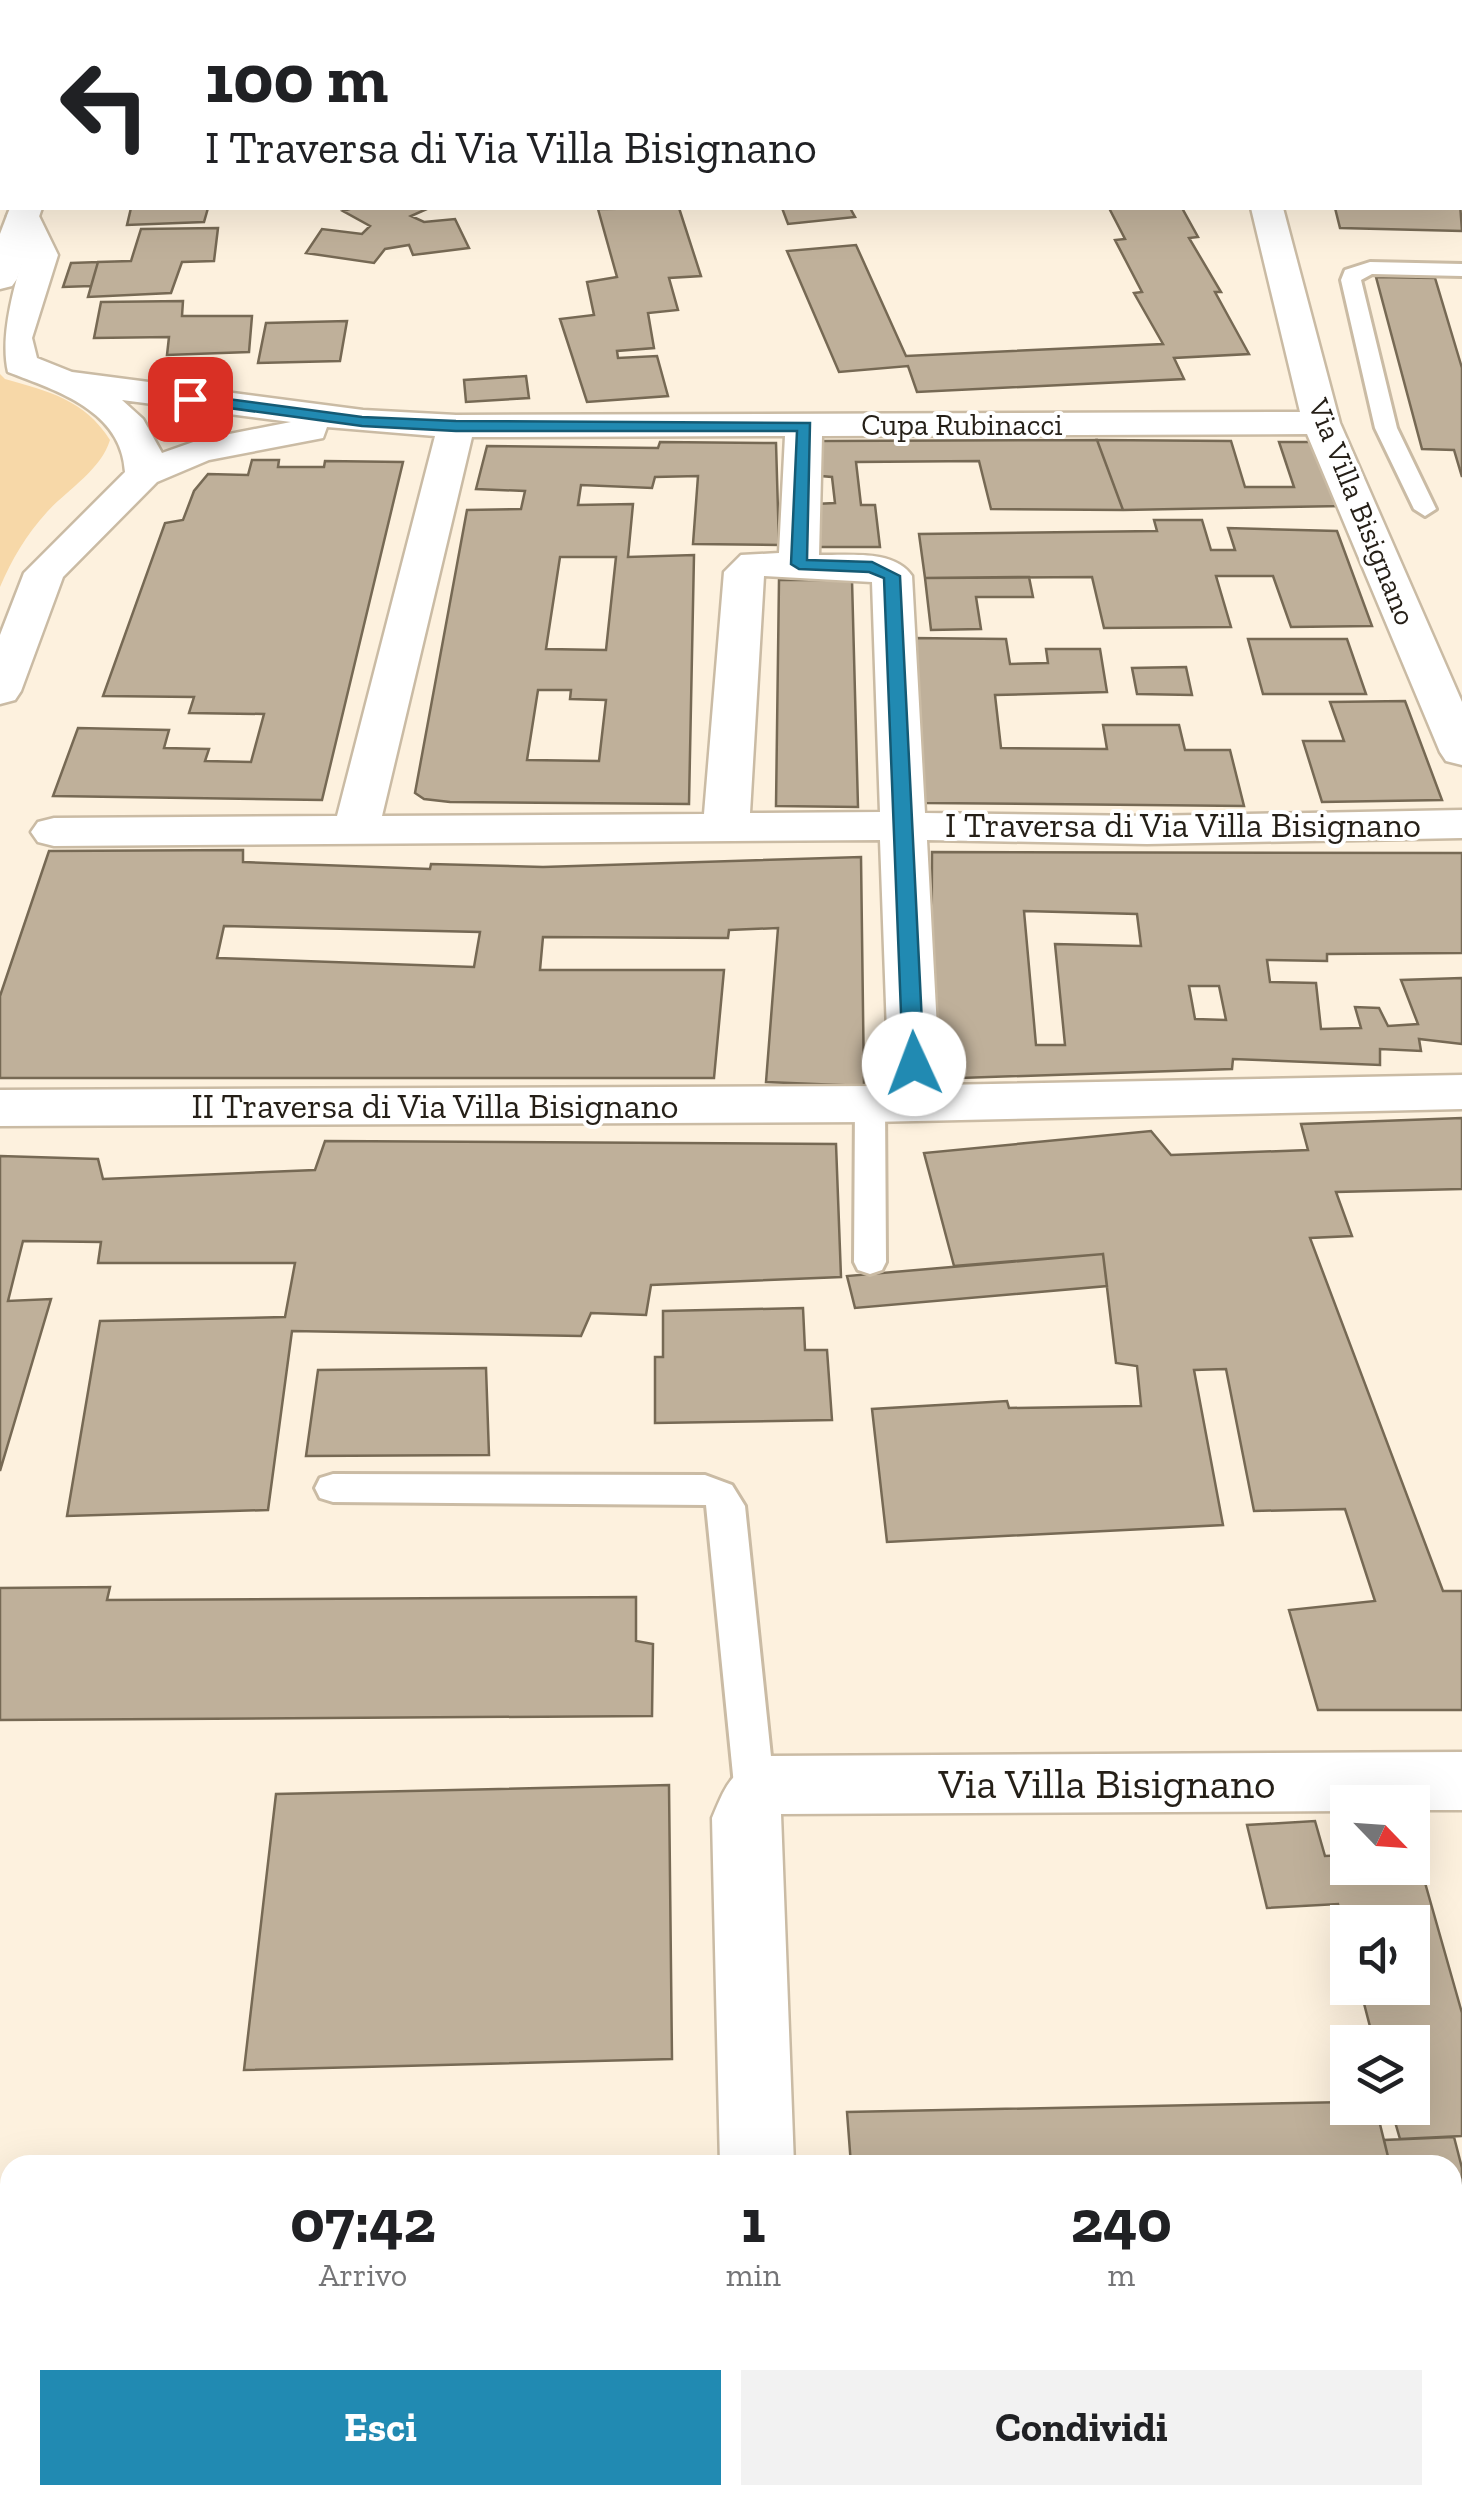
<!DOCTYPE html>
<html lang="it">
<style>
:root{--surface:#fff;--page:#f2f2f2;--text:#202124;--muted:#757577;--accent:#218ab2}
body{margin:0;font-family:"Zilla Slab",serif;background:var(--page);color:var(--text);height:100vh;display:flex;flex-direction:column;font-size:38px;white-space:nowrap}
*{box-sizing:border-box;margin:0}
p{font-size:32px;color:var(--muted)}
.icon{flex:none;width:55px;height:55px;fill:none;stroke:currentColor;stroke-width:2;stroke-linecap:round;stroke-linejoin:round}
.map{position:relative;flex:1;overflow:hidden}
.details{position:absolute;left:0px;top:2155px;width:1462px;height:350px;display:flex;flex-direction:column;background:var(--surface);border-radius:30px 30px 0 0;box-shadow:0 10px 40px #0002}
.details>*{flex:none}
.banner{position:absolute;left:0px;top:0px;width:1462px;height:210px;box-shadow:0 10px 40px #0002;background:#fff;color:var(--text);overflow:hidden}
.needle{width:65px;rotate:115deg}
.fabs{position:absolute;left:1330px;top:1785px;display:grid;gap:20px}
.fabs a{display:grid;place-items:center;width:100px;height:100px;border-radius:0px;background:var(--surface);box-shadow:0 10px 40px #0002;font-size:50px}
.pin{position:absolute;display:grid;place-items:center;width:85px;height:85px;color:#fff;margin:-42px;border-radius:20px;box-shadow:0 5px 15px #0006}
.me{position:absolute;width:110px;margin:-55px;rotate:358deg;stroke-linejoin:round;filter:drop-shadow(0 0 8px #0008)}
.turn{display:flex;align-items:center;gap:35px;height:210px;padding:0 40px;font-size:45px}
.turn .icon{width:130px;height:130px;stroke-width:2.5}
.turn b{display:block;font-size:70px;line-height:85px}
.eta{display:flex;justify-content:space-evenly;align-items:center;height:170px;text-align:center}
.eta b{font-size:60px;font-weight:800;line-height:70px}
.action{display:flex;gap:20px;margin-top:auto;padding:20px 40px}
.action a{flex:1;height:115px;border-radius:0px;background:var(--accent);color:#fff;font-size:40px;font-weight:800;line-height:115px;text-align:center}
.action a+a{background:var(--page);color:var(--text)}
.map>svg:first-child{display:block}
</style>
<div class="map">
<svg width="1462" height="2505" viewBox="0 0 1462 2505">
<rect width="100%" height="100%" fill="#fdf1de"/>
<path fill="#f7d8a8" d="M0 374 5 379C48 391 85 400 110 440 101 470 67 490 47 512 26 535 12 559 0 587Z"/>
<path fill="#bfb09a" stroke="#766954" stroke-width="2.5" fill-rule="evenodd" d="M1460 203 1462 231 1340 228 1335 208H1460Z
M131 208H208L204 222 127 225Z
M353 208H429L411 216 424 222 455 219 469 248 413 255 409 245 385 249 374 263 306 253 322 229 362 234 370 226 343 211Z
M679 208 701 276 669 278 678 310 648 313 654 348 617 351 618 358 657 356 668 396 587 402 560 319 594 315 587 282 617 277 598 209Z
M782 208H850L855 217 788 224Z
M1109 208H1182L1198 237 1189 238 1221 292H1215L1249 354 1174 358 1184 379 917 392 908 366 839 372 787 251 856 245 906 356 1163 344 1134 293 1142 292 1115 240 1125 239Z
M218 228 214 261 182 262 171 293 88 297 98 262 131 261 141 229Z
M98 262 91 286 63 287 71 263Z
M1376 277 1435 278 1462 368V477L1454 450 1422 449Z
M183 301 182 316H252L249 352 167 355 169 337 94 338 101 302Z
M347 321 340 361 258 363 266 323Z
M526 376 529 398 466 402 464 380Z
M1097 440 1231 441 1245 487H1294L1279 442H1317L1342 506 1123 510Z
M1097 440 1123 510 991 509 979 461 856 462 861 505H875L880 547H818L815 504 835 503 832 477 821 476 820 441Z
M660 442 776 443 779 545 693 544 698 476 655 477 652 488 581 485 578 505 633 504 628 557 694 555 689 804 450 802 424 799 415 793 467 510 521 509 525 491 476 489 487 446 658 448ZM560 557H616L606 650 546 649ZM538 690H571L570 699 606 700 599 761 527 760Z
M252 460H279L278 467H324L325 461 403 462 322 800 53 796 78 728 169 730 164 748 209 749 205 761 251 762 264 714 189 713 194 697 103 696 165 523 183 520 194 491 208 474 248 475Z
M1154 520H1202L1211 550H1235L1228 528 1337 531 1372 626 1291 627 1273 576H1216L1231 627 1104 628 1092 577 925 578 919 534 1157 531Z
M1029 577 1033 597H976L981 629 931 630 925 578Z
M779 580H852L858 807 776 806Z
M911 638 1006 639 1010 664 1048 663 1046 649H1100L1107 692 995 695 1001 748 1107 749 1103 725H1179L1185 750H1230L1244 806 925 803Z
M1248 639H1347L1366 694H1263Z
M1186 667 1192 695 1137 694 1132 668Z
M1405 701 1442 800 1322 802 1303 741H1344L1330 702Z
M243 850V862L430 869 431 864 543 867 861 857 864 1086 766 1082 778 928 729 930 728 938 543 937 540 970H724L714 1078H0V996L49 851ZM224 926 480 932 474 967 217 958Z
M932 852 1462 853V953L1327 954V961L1267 960 1270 982 1316 983 1321 1029 1361 1028 1355 1007 1379 1008 1388 1026 1418 1024 1401 980 1462 978V1044L1419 1039 1421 1051 1380 1049V1065L1233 1059 1232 1069 931 1079ZM1024 911 1137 914 1141 946 1055 944 1065 1045H1036ZM1189 986H1219L1226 1020 1195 1019Z
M1462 1118V1189L1336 1192 1352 1236 1310 1238 1443 1591H1462V1710H1318L1289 1610 1375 1601 1345 1509 1254 1511 1226 1369 1194 1370 1223 1525 887 1542 872 1409 1007 1401 1009 1408 1141 1406 1137 1366 1116 1363 1103 1254 954 1266 924 1153 1151 1131 1171 1155 1308 1150 1301 1124Z
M325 1141 836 1144 841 1277 651 1285 646 1315 591 1313 581 1336 292 1331 268 1510 67 1516 100 1321 285 1317 295 1263H98L101 1242 23 1241 8 1301 51 1299 0 1471V1156L98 1159 103 1179 315 1170Z
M1103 1254 1107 1286 855 1308 847 1276Z
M803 1308 805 1350H827L832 1420 655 1423V1357H663V1311Z
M486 1368 489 1455 306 1456 318 1370Z
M110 1587 107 1600 636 1597V1641L653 1644 652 1716 0 1720V1588Z
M669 1785 672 2059 244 2070 276 1794Z
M1315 1821 1325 1856 1348 1855V1868H1412V1851H1416L1462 2013V2136L1400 2139 1391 2108H1412V2042H1374L1360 1988H1412V1922H1348V1940L1338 1904 1267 1908 1247 1825Z
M1348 2102V2108H1376L1390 2165H851L847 2112Z
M1454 2137 1462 2168V2396H1452V2165H1390L1384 2140Z
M0 2190H10V2495H569V2505H0Z
M1452 2425 1462 2464V2505H876V2495H1452Z
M569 2495H687L688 2505H569Z"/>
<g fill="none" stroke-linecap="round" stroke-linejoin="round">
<g stroke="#cabba4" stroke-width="6">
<path id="service" d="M1243 0H1259V2H1243Z
M1306 0H1442L1443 2H1307Z
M1454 0H1462V8L1460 2H1452Z
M1460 35H1462V45H1460Z
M1460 86H1462V96H1460Z
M1460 152H1462V164H1460Z
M1460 189H1462V201H1460Z
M1370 262 1462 264V276L1372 274 1361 280 1397 428 1436 509 1425 516 1414 509 1375 428 1341 280 1345 270Z
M870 1094 881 1097 885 1104 886 1262 882 1270 870 1274 858 1270 854 1262 855 1104 859 1097Z
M333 1474 705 1475 732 1485 745 1506 775 1795 769 1807 755 1812 741 1807 735 1795 706 1505 333 1502 320 1498 315 1488 320 1478Z"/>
</g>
<g stroke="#cabba4" stroke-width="5">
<path id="minor" d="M1195 0H1223L1224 2H1196Z
M28 208 39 216 58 255 32 338 37 358 72 372 363 410 456 415 1300 412 1251 208H1283L1340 423 1462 702V765L1446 761 1440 752 1307 434 822 436 819 555C849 556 894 549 912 576L925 813 1147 816 1462 810V838L1147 844 927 840 940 1085 1462 1075V1109L870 1122 0 1126V1090L889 1086 880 840 54 846 38 842 31 832 38 822 54 818 337 816 435 436 327 427 323 438 209 460 157 482 63 577 21 691 15 700 0 704V635L24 573 125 472C122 411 58 391 8 372 0 338 13 289 24 255L7 216 11 209ZM122 400 291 422 199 440 162 453 143 419ZM785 436 779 553 741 555 724 572 704 814 382 816 472 437ZM764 576 872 582 880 812 750 813Z
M1462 1752V1810H1412V1802H1348V1811L781 1814 794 2165H720L712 1818C728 1780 731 1771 771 1756Z
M727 2495H809L810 2505H728Z"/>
</g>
<g stroke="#cabba4" stroke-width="5">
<path id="secondary" d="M10 208H42L17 279 12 286 0 289V234Z"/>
</g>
<use href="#service" fill="#fff" fill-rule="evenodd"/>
<use href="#minor" fill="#fff" fill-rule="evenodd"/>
<use href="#secondary" fill="#fff" fill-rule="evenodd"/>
</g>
<path fill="#218ab2" stroke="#155a74" stroke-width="2.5" d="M190 394 362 417 456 421 810 423 807 560 872 562 900 576 924 1064 921 1068H906L903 1064 884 578 869 572 799 569 791 564 797 431H456L362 426 185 402 183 399Z"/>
<g text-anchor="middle" stroke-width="8" stroke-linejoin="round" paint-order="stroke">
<g font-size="30" fill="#251f17" stroke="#fff">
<text x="962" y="435">Cupa Rubinacci</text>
<text transform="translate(1362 512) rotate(68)" y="10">Via Villa Bisignano</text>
</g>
<g font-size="35" fill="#251f17" stroke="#fff">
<text x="1183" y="837">I Traversa di Via Villa Bisignano</text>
<text x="435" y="1118">II Traversa di Via Villa Bisignano</text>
</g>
<g font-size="42" fill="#251f17" stroke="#fff">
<text x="1107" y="1798">Via Villa Bisignano</text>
</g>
</g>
</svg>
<div class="fabs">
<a><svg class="needle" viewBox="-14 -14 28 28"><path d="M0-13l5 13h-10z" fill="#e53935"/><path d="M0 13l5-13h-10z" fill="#757577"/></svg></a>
<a><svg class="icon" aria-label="sound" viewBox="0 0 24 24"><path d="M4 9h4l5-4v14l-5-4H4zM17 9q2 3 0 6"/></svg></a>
<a><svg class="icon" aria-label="layers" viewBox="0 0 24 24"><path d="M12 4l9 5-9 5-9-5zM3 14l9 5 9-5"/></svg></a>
</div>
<div class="pin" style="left:190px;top:399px;background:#d93025"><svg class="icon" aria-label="arrive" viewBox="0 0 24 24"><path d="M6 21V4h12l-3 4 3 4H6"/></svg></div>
<svg class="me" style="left:914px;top:1064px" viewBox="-20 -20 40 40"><circle r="19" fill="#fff"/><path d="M0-13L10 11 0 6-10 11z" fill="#218ab2"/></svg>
<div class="banner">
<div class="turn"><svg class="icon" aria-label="left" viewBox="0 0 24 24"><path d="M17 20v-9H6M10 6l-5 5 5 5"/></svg><div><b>100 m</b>I Traversa di Via Villa Bisignano</div></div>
</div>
<section class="details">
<div class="eta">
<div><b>07:42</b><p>Arrivo</p></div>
<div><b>1</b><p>min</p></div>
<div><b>240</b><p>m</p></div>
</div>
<div class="action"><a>Esci</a><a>Condividi</a></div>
</section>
</div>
